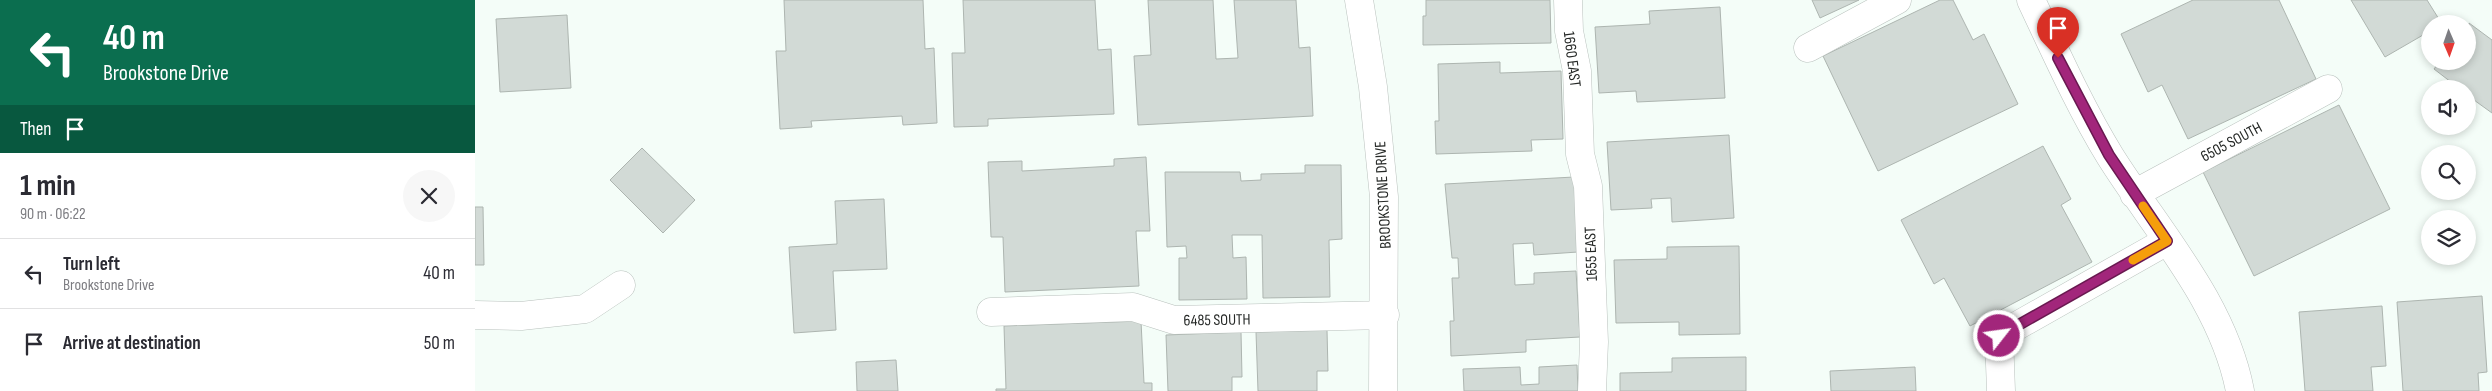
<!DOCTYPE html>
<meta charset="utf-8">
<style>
:root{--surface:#fff;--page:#f7f7f7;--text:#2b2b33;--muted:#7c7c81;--line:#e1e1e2}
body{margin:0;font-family:"Sofia Sans Condensed",sans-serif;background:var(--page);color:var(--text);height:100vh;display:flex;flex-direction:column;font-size:19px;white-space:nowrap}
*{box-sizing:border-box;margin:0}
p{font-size:16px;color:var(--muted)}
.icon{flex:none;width:28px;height:28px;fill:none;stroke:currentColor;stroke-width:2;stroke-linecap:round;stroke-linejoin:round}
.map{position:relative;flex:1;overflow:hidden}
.side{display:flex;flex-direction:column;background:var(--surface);width:475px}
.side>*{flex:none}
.top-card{background:#0b6e4f;color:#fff;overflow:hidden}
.needle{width:32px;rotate:178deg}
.buttons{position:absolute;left:1946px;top:15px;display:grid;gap:10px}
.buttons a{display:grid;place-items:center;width:55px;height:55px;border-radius:50%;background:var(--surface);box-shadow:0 2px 8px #0003;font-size:25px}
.pin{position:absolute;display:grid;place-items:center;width:42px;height:42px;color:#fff;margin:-51px -21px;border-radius:50% 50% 50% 0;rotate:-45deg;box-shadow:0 0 5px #0007}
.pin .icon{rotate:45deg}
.me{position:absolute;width:55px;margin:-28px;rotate:60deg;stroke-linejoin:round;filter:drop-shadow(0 0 4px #0008)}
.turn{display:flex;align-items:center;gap:18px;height:105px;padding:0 20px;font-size:22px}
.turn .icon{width:65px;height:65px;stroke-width:2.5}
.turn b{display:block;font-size:35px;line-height:42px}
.then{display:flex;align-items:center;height:48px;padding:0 20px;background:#0003;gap:10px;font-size:19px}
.round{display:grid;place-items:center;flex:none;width:52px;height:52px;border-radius:26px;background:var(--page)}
.summary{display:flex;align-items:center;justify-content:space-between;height:85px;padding:0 20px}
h1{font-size:30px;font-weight:700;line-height:38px}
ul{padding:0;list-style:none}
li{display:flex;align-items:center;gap:15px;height:70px;padding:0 20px;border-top:1px solid var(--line)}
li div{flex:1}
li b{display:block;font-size:19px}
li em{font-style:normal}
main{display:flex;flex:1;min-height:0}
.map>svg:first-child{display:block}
</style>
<main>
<section class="side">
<div class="top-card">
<div class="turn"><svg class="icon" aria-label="left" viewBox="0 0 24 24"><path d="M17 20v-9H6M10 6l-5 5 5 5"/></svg><div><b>40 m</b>Brookstone Drive</div></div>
<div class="then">Then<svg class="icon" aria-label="arrive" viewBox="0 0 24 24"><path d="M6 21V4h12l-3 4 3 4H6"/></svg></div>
</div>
<div class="summary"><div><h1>1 min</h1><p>90 m · 06:22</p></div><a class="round"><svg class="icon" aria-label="close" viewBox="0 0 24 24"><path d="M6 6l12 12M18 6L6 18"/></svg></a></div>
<ul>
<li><svg class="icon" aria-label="left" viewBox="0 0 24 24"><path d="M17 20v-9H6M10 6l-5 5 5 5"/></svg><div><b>Turn left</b><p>Brookstone Drive</p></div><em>40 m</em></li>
<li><svg class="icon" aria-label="arrive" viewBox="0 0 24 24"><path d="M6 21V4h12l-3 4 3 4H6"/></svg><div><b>Arrive at destination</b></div><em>50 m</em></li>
</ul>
</section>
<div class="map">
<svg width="2017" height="391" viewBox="0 0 2017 391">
<rect width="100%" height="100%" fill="#f4fdf8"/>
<path fill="#d2dad6" stroke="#adb5b0" d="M309 0H448L450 49 459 48 462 123 428 125 427 116 336 121 337 127 305 129 301 51H311Z
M488 0H620L623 50 636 49 639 114 513 119V126L479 127 477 53H490Z
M673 0H738L741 59 763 58 759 0H821L824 48 835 47 838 116 663 125 659 56 676 55Z
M951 0H1075L1076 43 948 45V16H951Z
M1337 0H1384L1345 18Z
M1465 0H1478L1498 40 1509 34 1543 104 1403 171 1348 56Z
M1718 0H1804L1841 79 1713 139 1687 85 1673 92 1646 34Z
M1876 0H1952L1967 24H1955V31L1910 57Z
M1245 7 1250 98 1162 102 1161 91 1124 93 1120 27 1175 24 1174 11Z
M92 15 96 88 25 92 21 19Z
M1994 23 2017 40V113L1992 95V89H1985L1959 69 1965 61H1992Z
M1025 62V73L1086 71 1088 139 1056 140 1057 151 961 154 960 121H964L963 64Z
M1864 105 1915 209 1779 276 1728 172Z
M1254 135 1259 218 1197 222 1196 198 1176 199 1177 208 1136 210 1132 142Z
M1568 146 1596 199 1586 205 1617 262 1495 326 1469 278 1459 284 1426 220Z
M167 148 220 200 188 233 135 180Z
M671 157 675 231H661L664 286 530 292 528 237H516L513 162 547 161V171L639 166V159Z
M830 165H866L867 239 854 240 855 297 788 298 787 235H757L758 258 771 257 772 299 704 300V258H712L711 246 692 247 690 172H765L766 181 786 180V174L830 173Z
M1099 177 1103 252 1059 255 1058 243 1038 244 1040 285 1059 284V273L1101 271 1105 337 1051 340V352L976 356 975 321H979L977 278H984L983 258H977L970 184Z
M409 199 412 269 358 271 361 330 319 333 314 247 362 244 360 201Z
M0 207H8L9 265H0Z
M1264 246 1265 334 1204 335V322L1141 323 1139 260 1192 259V247Z
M2007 296 2012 372 2003 373 2004 391H1928L1922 302Z
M1907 306 1911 366 1896 367 1898 391H1830L1824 312Z
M666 321 669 383H677V391H521V389H531L529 326Z
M852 330 853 371H842V391H783L781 332Z
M766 332 767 377H757V391H693L691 335Z
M1271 357V391H1145V373L1197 372V358Z
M421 360 423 391H382L381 362Z
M1102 365 1103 391H989L988 369 1045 367 1046 385 1064 384V367Z
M1440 367 1441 391H1356L1355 371Z"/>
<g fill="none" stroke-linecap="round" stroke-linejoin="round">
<g stroke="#b9c1bd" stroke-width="29">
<path id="minor" d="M884 0 898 87 909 197 908 391
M1093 0 1094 31 1102 71 1105 154 1113 186 1119 342 1117 391
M1556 0C1581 53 1605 107 1635 156 1682 231 1748 302 1765 391
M1333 48 1422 0
M1659 194 1853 89
M516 312 658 307 699 320 910 315
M0 315 46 316 110 309 146 285
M1526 391 1524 336 1692 241"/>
</g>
<use href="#minor" stroke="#fff" stroke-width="28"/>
</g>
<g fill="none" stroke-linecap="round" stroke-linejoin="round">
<g stroke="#691950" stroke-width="12">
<path id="route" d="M1524 336 1692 241 1634 155 1583 58"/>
</g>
<use href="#route" stroke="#a2267b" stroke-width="9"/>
<path stroke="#f59e0b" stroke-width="9" d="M1658 260 1692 241 1668 206"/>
</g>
<g text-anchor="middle" stroke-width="4.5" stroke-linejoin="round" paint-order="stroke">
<g font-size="16" fill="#252826" stroke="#fff">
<text transform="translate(1098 59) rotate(83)" y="6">1660 EAST</text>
<text transform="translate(1756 141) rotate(-28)" y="6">6505 SOUTH</text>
<text transform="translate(907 195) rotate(-93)" y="6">BROOKSTONE DRIVE</text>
<text transform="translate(1115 254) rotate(-92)" y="6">1655 EAST</text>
<text transform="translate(742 319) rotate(-1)" y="6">6485 SOUTH</text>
</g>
</g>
</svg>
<div class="buttons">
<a><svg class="needle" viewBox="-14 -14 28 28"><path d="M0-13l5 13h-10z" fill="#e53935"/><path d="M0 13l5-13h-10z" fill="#7c7c81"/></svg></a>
<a><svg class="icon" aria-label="sound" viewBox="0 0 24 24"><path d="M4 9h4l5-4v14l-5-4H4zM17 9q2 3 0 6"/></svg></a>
<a><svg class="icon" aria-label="search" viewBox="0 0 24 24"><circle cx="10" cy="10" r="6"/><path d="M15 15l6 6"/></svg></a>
<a><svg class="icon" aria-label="layers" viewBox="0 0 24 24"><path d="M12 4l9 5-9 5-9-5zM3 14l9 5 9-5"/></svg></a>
</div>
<div class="pin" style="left:1583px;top:58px;background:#d93025"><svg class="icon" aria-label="arrive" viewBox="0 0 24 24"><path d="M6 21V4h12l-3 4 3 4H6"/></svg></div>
<svg class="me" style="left:1524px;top:336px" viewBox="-20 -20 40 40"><circle r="17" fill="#a2267b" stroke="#fff" stroke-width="3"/><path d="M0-11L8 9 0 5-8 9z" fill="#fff"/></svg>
</div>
</main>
